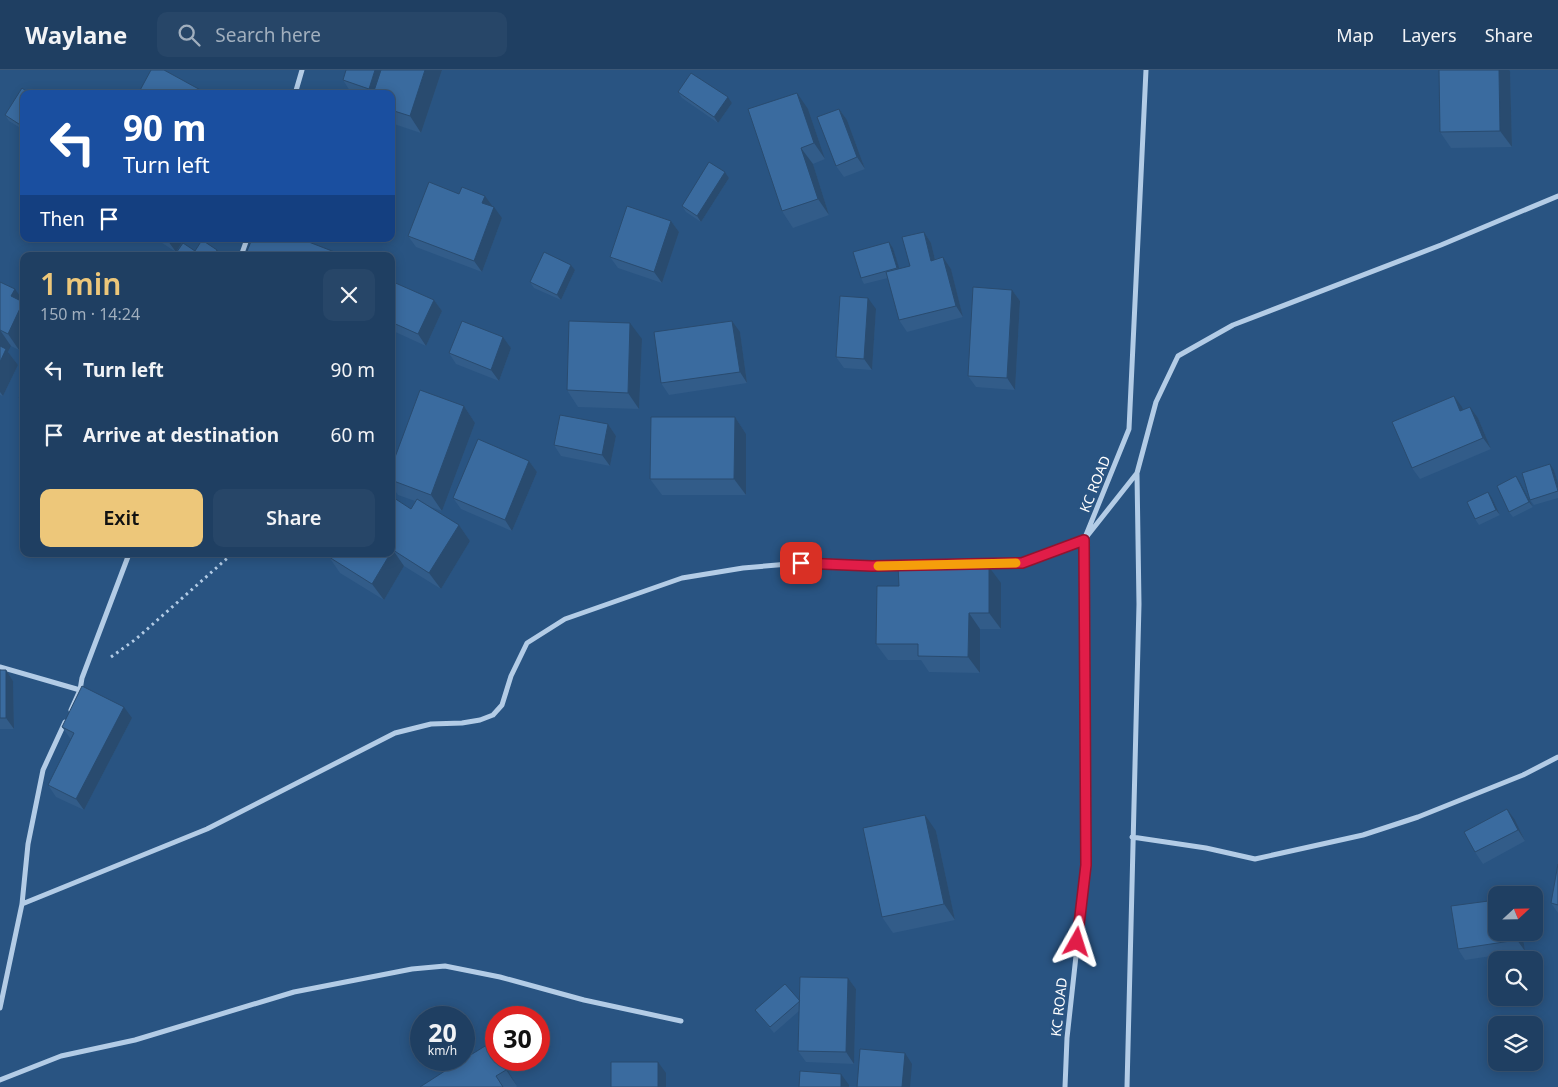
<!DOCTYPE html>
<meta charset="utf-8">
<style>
:root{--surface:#1f3f62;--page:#274668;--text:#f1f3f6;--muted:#a1afbe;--line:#3c5877;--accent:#edc77a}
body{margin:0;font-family:"Noto Sans",sans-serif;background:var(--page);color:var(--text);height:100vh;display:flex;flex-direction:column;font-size:19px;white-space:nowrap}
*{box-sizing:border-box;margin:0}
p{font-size:16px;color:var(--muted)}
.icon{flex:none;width:28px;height:28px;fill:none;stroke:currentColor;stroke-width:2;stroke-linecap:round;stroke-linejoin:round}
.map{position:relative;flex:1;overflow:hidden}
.drawer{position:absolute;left:20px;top:182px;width:375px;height:305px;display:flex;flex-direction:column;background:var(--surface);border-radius:10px;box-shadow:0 2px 12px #0003,0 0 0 1px var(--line)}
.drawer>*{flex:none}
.hud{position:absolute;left:20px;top:20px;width:375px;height:152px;border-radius:10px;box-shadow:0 2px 12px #0003,0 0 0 1px var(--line);background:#1a4fa0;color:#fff;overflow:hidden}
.needle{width:32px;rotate:68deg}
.tools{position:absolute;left:1488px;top:816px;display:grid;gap:10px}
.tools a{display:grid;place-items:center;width:55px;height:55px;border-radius:10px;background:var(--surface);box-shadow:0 2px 12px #0003,0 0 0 1px var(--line);font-size:25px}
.speed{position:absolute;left:410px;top:936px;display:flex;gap:10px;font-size:25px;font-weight:700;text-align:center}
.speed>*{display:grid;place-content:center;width:65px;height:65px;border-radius:50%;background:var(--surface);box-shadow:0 2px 12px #0003,0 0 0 1px var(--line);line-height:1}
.speed small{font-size:12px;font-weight:400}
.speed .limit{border:8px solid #d22;background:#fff;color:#111}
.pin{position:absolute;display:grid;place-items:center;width:42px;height:42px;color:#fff;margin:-21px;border-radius:10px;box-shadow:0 2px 8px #0006}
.me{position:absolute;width:55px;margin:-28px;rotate:6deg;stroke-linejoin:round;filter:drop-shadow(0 0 4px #0008)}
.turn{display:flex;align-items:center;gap:18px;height:105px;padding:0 20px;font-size:22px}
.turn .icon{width:65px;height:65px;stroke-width:2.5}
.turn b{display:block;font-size:35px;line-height:42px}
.then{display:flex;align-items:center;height:48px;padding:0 20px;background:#0003;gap:10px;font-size:19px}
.round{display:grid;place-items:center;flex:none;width:52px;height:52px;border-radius:10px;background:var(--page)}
.head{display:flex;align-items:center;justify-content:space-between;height:85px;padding:0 20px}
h1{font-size:30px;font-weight:600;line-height:38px;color:var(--accent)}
.primary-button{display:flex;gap:10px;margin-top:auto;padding:10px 20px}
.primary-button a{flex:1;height:58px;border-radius:10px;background:var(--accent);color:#111;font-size:20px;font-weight:600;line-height:58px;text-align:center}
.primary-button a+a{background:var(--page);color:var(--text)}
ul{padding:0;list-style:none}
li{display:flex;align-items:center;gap:15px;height:65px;padding:0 20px}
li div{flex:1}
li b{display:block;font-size:19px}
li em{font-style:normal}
header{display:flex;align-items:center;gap:30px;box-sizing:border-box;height:70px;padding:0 25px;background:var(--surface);border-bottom:1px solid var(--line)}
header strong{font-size:24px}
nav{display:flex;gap:28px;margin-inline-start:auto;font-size:18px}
.search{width:350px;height:45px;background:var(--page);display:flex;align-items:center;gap:12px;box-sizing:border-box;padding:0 18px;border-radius:10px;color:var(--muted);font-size:19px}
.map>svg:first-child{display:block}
</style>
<header>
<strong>Waylane</strong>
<div class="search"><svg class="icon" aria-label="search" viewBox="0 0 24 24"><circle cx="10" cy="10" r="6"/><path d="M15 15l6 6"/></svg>Search here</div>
<nav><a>Map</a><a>Layers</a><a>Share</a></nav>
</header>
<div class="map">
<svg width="1558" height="1017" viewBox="0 0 1558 1017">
<rect width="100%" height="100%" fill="#295482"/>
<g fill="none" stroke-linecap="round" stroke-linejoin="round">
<path stroke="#b3cce6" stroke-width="3" stroke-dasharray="2.5 4" stroke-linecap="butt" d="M111 587 136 569 232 484"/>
<path stroke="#b3cce6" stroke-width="5" d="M295 24 302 0
M241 186 247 169
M921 496 1022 493 1084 470 1137 403 1156 332 1178 286 1233 255 1441 175 1558 126
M0 597 80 620
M71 640 80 620 82 608 129 484
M1132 767 1206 778 1255 789 1363 765 1418 747 1523 705 1558 687
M22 834 207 759 395 663 431 654 462 653 480 650 493 645 502 635 511 606 527 573 565 549 682 508 743 498 801 493 905 496
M0 938 22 834 28 774 43 700 65 652
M0 1010 61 986 135 970 294 922 412 899 445 896 500 907 584 930 681 951
M1065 1017 1067 968 1086 795 1084 470 1129 359 1146 0
M1127 1017 1139 534 1137 404"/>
</g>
<path fill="#325c89" d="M442 0 421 63 391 53V24H359L350 21 343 10Z
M1510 1 1512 77 1451 78 1440 62Z
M678 22 728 27 732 33 718 53 682 28Z
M24 24V60L9 51 5 45Z
M808 39 825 89 813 94 829 145 793 158 782 141Z
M839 39 847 50 865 99 844 107 836 96Z
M725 102 729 108 701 152 686 142 682 136Z
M459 124 493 137 502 148 482 202 416 177 408 166Z
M671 151 679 162 662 213 618 198 610 187Z
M924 162 931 173 935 189 943 187 951 199 963 247 907 262 899 250 888 208 864 214 861 208 889 172 893 178 899 199 910 196Z
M156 169H184L176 182Z
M191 169H210L208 174 195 181 200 173 192 170Z
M571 195 575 200 561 230 534 218 530 212Z
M391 211 434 230 442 241 426 276 391 260Z
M0 212 24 232V271L19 280 11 276 8 282 18 295 3 326 0 325Z
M1012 220 1020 231 1015 320 976 317 968 306Z
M876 239 872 300 844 298 836 287Z
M740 262 747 313 669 325 661 313Z
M503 267 511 278 499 311 456 294 449 283Z
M642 269 639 339 578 337 567 320Z
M24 314V336L19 328Z
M1454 326 1463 340 1470 337 1478 348 1491 379 1420 409 1412 398Z
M464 336 475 353 442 441 428 436 459 455 470 471 441 519 404 496 384 530 340 503 329 487 411 439 415 431 398 425 391 415V398Z
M735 347 746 364V425H662L650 409Z
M608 354 616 366 610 396 561 386 554 375Z
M529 391 537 402 512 461 461 439 453 428Z
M1554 400 1558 413V428L1534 435 1530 430Z
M1516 406 1520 412 1533 437 1513 447 1509 442Z
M1492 428 1500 445 1479 455 1475 449Z
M1001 513V559H980V603L929 602 921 590H888L876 574 899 516Z
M0 600H6L13 611 14 659H0Z
M132 648 84 740 56 727 48 715 71 669 70 668 62 657Z
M1515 750 1525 771 1483 794 1475 782Z
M936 761 955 850 893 863 882 847Z
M1558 794V843L1551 833Z
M1522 862 1525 881 1465 890 1458 879Z
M848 908 856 919 854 994 806 992 798 981 799 941 774 963 755 940 799 930Z
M490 973 496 982V990H502L517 1016 516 1017H420Z"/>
<path fill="#294b6f" d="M375 0H386L378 24H372L369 19Z
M425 0H442L421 63 410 46Z
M1499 0H1509L1510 1 1512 77 1500 61Z
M797 23 808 39 825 89 814 73Z
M728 27 732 33 718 53 714 47Z
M839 39 847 50 865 99 857 87Z
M801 78 813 94 829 145 818 129Z
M725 102 729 108 701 152 697 146Z
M485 126 493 137 482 133Z
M494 137 502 148 482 202 474 191Z
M671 151 679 162 662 213 654 202Z
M924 162 931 173 938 202 931 191Z
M169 169H184L176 182 168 171Z
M204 169H210L207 176 203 171Z
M889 172 893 178 901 204 897 198Z
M217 180 222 186H214Z
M943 187 951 199 963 247 956 236Z
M571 195 575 200 561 230 557 225Z
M15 219 24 232V271L19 280 8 264 11 226Z
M1012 220 1020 231 1015 320 1007 308Z
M868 228 876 239 872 300 864 289Z
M434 230 442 241 426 276 418 264Z
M732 251 740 262 747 313 740 302Z
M630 253 642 269 639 339 628 323Z
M0 260 11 276 8 282 18 295 3 326 0 322Z
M503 267 511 278 499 311 491 300Z
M1454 326 1462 337 1468 353 1460 341Z
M464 336 475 353 442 441 431 425Z
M1470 337 1478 348 1491 379 1483 368Z
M735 347 746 364V425L734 409Z
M608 354 616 366 610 396 602 385Z
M529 391 537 402 512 461 505 450Z
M1550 394 1554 400 1558 413V420Z
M1516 406 1520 412 1533 437 1529 432Z
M1488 422 1492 428 1500 445 1496 440Z
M459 455 470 471 441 519 429 503Z
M393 480 404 496 384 530 372 514 390 484H391Z
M989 497 1001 513V559L989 543Z
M969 543 980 559V603L968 587Z
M6 600 13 611 14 659 6 648Z
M124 637 132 648 84 740 76 729Z
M1507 739 1515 750 1525 771 1518 760Z
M925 745 936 761 955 850 944 834Z
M1516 862H1522L1525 881 1517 870Z
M848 908 856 919 854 994 846 982Z
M905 983 912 994 910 1017H902Z
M500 990H502L517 1016 506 1000Z
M658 992 666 1003V1017H658Z
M841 1004 849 1015V1017H841Z"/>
<path fill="#3a6b9f" stroke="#294b6f" d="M151 0H164L206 23 138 24Z
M346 0H375L369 19 343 10Z
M381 0H425L410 46 391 40V24H373Z
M1439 0H1499L1500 61 1440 62Z
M691 3 728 27 714 47 678 22Z
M22 18 30 24H24V53L22 56 5 45Z
M797 23 814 73 801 78 818 129 782 141 748 39Z
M839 39 857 87 836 96 817 47Z
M709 92 725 102 697 146 682 136Z
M429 112 459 124 462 117 485 126 482 133 494 137 474 191 408 166Z
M627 136 671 151 654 202 610 187Z
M924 162 931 191 943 187 956 236 899 250 886 202 910 196 902 167Z
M252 169H301L345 186H245Z
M202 170 217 180 214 186H174L183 173 195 181Z
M889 172 897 198 861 208 853 182Z
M544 182 571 195 557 225 530 212Z
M391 211 434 230 418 264 391 252Z
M0 212 15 219 11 226 23 232 8 264 0 260Z
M973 217 1012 220 1007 308 968 306Z
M840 226 868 228 864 289 836 287Z
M462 251 503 267 491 300 449 283Z
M569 251 630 253 628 323 567 320Z
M732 251 740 302 661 313 654 262Z
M0 276 6 279 0 292Z
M24 314V330L19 328Z
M420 320 464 336 431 425 391 410V398Z
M1454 326 1460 341 1470 337 1483 368 1412 398 1392 352Z
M560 345 608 354 602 385 554 375Z
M651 347H735L734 409H650Z
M478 369 529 391 505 450 453 428Z
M1550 394 1558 421 1530 430 1522 403Z
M1516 406 1529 432 1509 442 1497 416Z
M1488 422 1496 440 1475 449 1467 432Z
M391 426 411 439 417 429 459 455 429 503 393 480 391 482Z
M331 484H390L372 514 329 487Z
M898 496 989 497V543H969L968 587 918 586V574H876L877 516H899Z
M0 600H6V648H0Z
M82 616 124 637 76 729 48 715 74 663 62 657Z
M1507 739 1518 760 1475 782 1464 762Z
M925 745 944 834 882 847 863 758Z
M1558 794V835L1551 833Z
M1496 830V862H1516L1517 870 1458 879 1451 836Z
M800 907 848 908 846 982 798 981Z
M785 914 800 931 770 957 755 940Z
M490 973 496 983V990H500L506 1000 496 1006 503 1017H420L462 990H464V989Z
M860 979 905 983 902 1017H857Z
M611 992H658V1017H611Z
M800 1001 841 1004V1017H799Z"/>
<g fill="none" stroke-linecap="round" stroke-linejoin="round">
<g stroke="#92132f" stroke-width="12">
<path id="route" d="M801 493 872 496 1022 493 1084 470 1086 795 1077 872"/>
</g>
<use href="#route" stroke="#e11d48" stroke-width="9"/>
<path stroke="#f59e0b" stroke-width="9" d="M878 496 1016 493"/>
</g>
<g text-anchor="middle" stroke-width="5" stroke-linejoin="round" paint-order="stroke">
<g font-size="14" fill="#fff" stroke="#295482">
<text transform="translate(1095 414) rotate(-68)" y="5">KC ROAD</text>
<text transform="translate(1059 937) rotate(-84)" y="5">KC ROAD</text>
</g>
</g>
</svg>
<div class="tools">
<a><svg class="needle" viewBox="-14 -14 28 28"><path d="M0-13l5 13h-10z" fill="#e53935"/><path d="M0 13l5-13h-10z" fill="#a1afbe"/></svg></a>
<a><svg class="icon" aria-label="search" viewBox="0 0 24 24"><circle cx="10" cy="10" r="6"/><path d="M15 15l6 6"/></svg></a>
<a><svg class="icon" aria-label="layers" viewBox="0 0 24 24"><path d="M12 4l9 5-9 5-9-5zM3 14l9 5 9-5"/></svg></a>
</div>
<div class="speed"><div>20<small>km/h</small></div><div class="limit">30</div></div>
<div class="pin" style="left:801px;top:493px;background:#d93025"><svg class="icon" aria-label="arrive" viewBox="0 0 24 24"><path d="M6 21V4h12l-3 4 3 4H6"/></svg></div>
<svg class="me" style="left:1077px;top:872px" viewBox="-20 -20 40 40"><path d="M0-17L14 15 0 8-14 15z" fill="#e11d48" stroke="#fff" stroke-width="4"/></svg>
<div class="hud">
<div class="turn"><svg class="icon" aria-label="left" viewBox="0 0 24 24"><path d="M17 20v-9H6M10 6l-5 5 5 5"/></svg><div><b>90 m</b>Turn left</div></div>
<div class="then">Then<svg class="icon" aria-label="arrive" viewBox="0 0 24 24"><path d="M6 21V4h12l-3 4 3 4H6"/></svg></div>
</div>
<section class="drawer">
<div class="head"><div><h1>1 min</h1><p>150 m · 14:24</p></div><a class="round"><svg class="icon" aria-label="close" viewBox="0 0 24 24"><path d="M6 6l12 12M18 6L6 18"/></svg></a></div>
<ul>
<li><svg class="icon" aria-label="left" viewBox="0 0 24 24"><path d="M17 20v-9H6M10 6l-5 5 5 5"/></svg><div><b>Turn left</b></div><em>90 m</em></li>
<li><svg class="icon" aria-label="arrive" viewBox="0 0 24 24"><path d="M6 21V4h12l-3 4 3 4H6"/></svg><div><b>Arrive at destination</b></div><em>60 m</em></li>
</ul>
<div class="primary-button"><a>Exit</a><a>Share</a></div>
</section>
</div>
